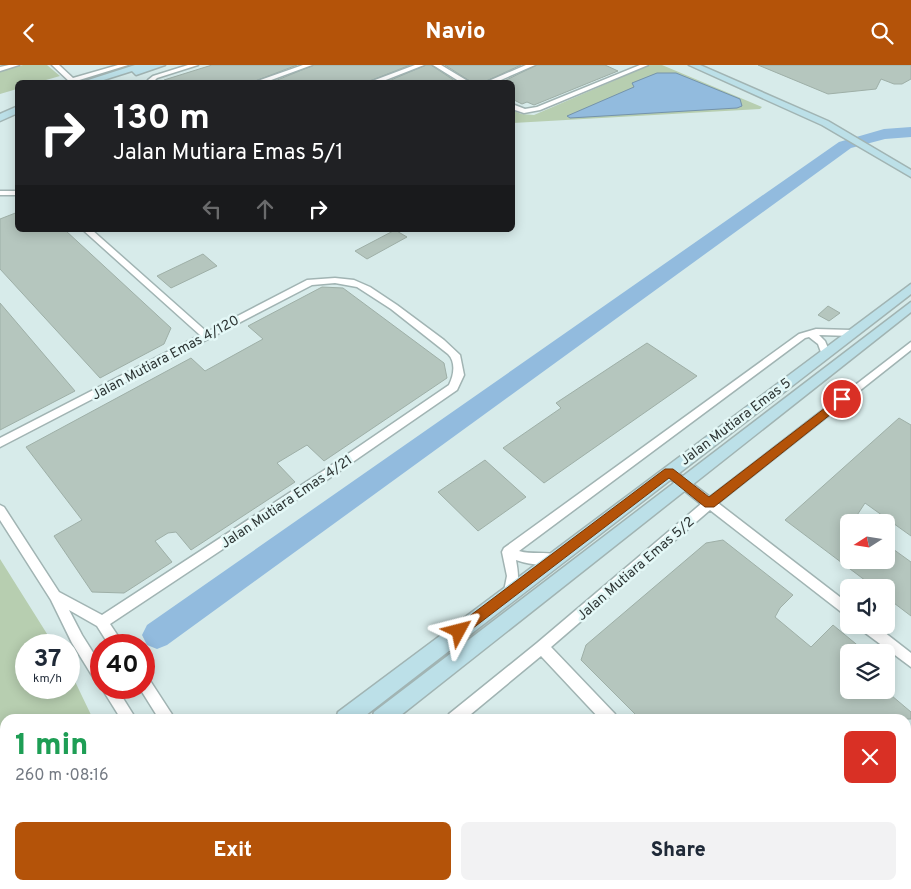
<!DOCTYPE html>
<meta charset="utf-8">
<style>
:root{--surface:#fff;--page:#f2f2f3;--text:#1f2937;--muted:#747a83;--accent:#b45309}
body{margin:0;font-family:Overpass,sans-serif;background:var(--page);color:var(--text);height:100vh;display:flex;flex-direction:column;font-size:19px;white-space:nowrap}
*{box-sizing:border-box;margin:0}
p{font-size:16px;color:var(--muted)}
.icon{flex:none;width:28px;height:28px;fill:none;stroke:currentColor;stroke-width:2;stroke-linecap:round;stroke-linejoin:round}
.map{position:relative;flex:1;overflow:hidden}
.sheet{position:absolute;left:0px;top:649px;width:911px;height:176px;display:flex;flex-direction:column;background:var(--surface);border-radius:15px 15px 0 0;box-shadow:0 2px 12px #0003}
.sheet>*{flex:none}
.banner{position:absolute;left:15px;top:15px;width:500px;height:152px;border-radius:8px;box-shadow:0 2px 12px #0003;background:#202124;color:#fff;overflow:hidden}
.needle{width:32px;rotate:258deg}
.controls{position:absolute;left:840px;top:449px;display:grid;gap:10px}
.controls a{display:grid;place-items:center;width:55px;height:55px;border-radius:8px;background:var(--surface);box-shadow:0 2px 12px #0003;font-size:25px}
.speed{position:absolute;left:15px;top:569px;display:flex;gap:10px;font-size:25px;font-weight:700;text-align:center}
.speed>*{display:grid;place-content:center;width:65px;height:65px;border-radius:50%;background:var(--surface);box-shadow:0 2px 12px #0003;line-height:1}
.speed small{font-size:12px;font-weight:400}
.speed .limit{border:8px solid #d22;background:#fff;color:#111}
.pin{position:absolute;display:grid;place-items:center;width:42px;height:42px;color:#fff;margin:-21px;border:2px solid #fff;border-radius:50%;box-shadow:0 1px 5px #0007}
.me{position:absolute;width:55px;margin:-28px;rotate:52deg;stroke-linejoin:round;filter:drop-shadow(0 0 4px #0008)}
.turn{display:flex;align-items:center;gap:18px;height:105px;padding:0 15px;font-size:22px}
.turn .icon{width:65px;height:65px;stroke-width:2.5}
.turn b{display:block;font-size:35px;line-height:42px}
.lanes{display:flex;align-items:center;height:48px;padding:0 15px;background:#0003;justify-content:center;gap:25px;direction:ltr}
.lanes .off{opacity:.35}
.round{display:grid;place-items:center;flex:none;width:52px;height:52px;border-radius:8px;background:var(--page)}
.head{display:flex;align-items:center;justify-content:space-between;height:85px;padding:0 15px}
h1{font-size:30px;font-weight:800;line-height:38px;color:#1e9e55}
.button{display:flex;gap:10px;margin-top:auto;padding:10px 15px}
.button a{flex:1;height:58px;border-radius:8px;background:var(--accent);color:#fff;font-size:20px;font-weight:800;line-height:58px;text-align:center}
.button a+a{background:var(--page);color:var(--text)}
header{display:flex;justify-content:space-between;align-items:center;height:65px;padding:0 15px;background:var(--accent);color:#fff;font-size:22px;font-weight:800}
.map>svg:first-child{display:block}
</style>
<header><svg class="icon" aria-label="back" viewBox="0 0 24 24"><path d="M15 5l-7 7 7 7"/></svg>Navio<svg class="icon" aria-label="search" viewBox="0 0 24 24"><circle cx="10" cy="10" r="6"/><path d="M15 15l6 6"/></svg></header>
<div class="map">
<svg width="911" height="824" viewBox="0 0 911 824">
<rect width="100%" height="100%" fill="#d7ebea"/>
<path fill="#b7ceb0" d="M23 0H47L60 11 39 17 18 18 17 24 0 29V6Z
M650 0H662L762 42 760 44 513 58 512 45 521 49 534 50Z
M0 494 54 580H26V622H69V604L93 654H5V820H56L53 824H0Z"/>
<path fill="#92bbde" stroke="#7493ab" d="M657 8H676L740 34 742 41 737 43 570 53 567 51 634 22 632 18Z
M5 707V785L0 789V708Z"/>
<g fill="none" stroke-linecap="round" stroke-linejoin="round">
<path fill="#92bbde" fill-rule="evenodd" d="M911 62V72L885 74 851 83 167 580 157 584 147 580 142 570 147 560 839 77 884 64Z"/>
</g>
<path fill="#b5c6be" stroke="#9eafa7" d="M212 0H297L250 18H165L164 15Z
M314 0H410L365 18H270Z
M426 0H431L458 18H384Z
M445 0H521L482 18H473Z
M537 0H605L618 6 534 40 527 37 522 39 512 34V18H500Z
M758 0H911V14L902 19H894L881 14 876 24 828 29Z
M18 147V165H65L171 263 164 279 100 313 0 204V154Z
M395 165 407 172 367 194 355 186Z
M203 189 217 201 171 223 157 211Z
M322 222 343 223 444 298 447 313 324 396 307 380 277 398 295 417 191 485 176 467 168 468 155 476 172 497 124 528 92 527 54 471 82 455 26 382 191 293 205 306 263 274 248 261Z
M0 238 75 326 0 365Z
M828 241 840 248 829 256 818 250Z
M647 278 697 311 544 418 503 383 561 343 556 338Z
M899 353 911 360V471L865 438 852 458H849V495H886V479L911 497V551L886 532V522H874L785 455Z
M485 395 526 432 478 466 438 427Z
M723 475 793 530 780 543 775 552 811 582 833 560 867 588H849V625H885L911 647V654H640L581 595 586 580 706 478Z"/>
<g fill="none" stroke-linecap="round" stroke-linejoin="round">
<g stroke="#a1b4b3" stroke-width="3">
<path id="street" d="M9 0H19L0 6V2Z
M52 0H59L73 13 118 0H128L76 16 78 18H71Z
M188 0H198L157 13 154 16 155 18H149L148 15 153 11Z
M303 0H312L263 18H252Z
M415 0H424L378 18H367Z
M433 0H441L471 18H462Z
M526 0H535L494 18H484Z
M640 0H648L540 45 524 48 512 44V39L525 44 537 42Z
M0 126H18V130H0Z
M83 165H92L207 267 307 215 335 213 354 215 370 222 397 240 444 275 460 290 464 310 457 325 331 412 110 559 124 580H109L97 561 69 545 82 570 101 600V619L96 617 72 578 51 535 0 455V440L4 442 59 527 102 550 323 406 449 320C454 310 456 297 448 289L391 244 357 222 335 218 312 220 0 382V373L200 270Z
M816 264 851 265 856 268 851 271 819 270 825 276 830 288 825 291 822 290 818 279 809 272 805 273 519 486C532 490 545 486 557 490L559 494 557 498C544 502 528 499 516 495 518 507 520 518 514 530L510 532 506 530 504 526 507 511 502 487 504 483 799 269Z
M911 277V285L718 438 849 539V553L710 445 551 582 615 649 617 654H600L541 591 465 654H447L449 649 537 578 701 439 665 410 663 407 665 404H673L710 432Z
M858 560H875L911 588V602L860 564Z
M144 612 149 614 175 654H159L139 622H144Z
M101 622H116L136 654H121Z
M244 820H263L261 824H242Z
M323 820H340L342 824H325Z
M762 820H780L782 824H764Z"/>
</g>
<g stroke="#a1b4b3" stroke-width="3">
<path id="secondary" d="M135 0H165L136 10 132 6 94 18H79Z
M689 0H700L828 56 911 105V112L822 60Z
M18 41V48L0 56V49Z
M911 219V229L361 654H336L338 647Z
M911 237V247L396 654H372L374 647Z
M111 820H138L136 824H109Z
M155 820H180L178 824H153Z"/>
</g>
<use href="#street" fill="#fff" fill-rule="evenodd"/>
<use href="#secondary" fill="#bce0e8" fill-rule="evenodd"/>
</g>
<path fill="#b45309" stroke="#753606" d="M842 330 846 332V337L714 442H705L669 413 464 570 459 572 455 570 453 566 455 562 665 404H673L709 432Z"/>
<g text-anchor="middle" stroke-width="5" stroke-linejoin="round" paint-order="stroke">
<g font-size="14" fill="#2e3635" stroke="#e4f8f7">
<text transform="translate(165 292) rotate(-28)" y="5">Jalan Mutiara Emas 4/120</text>
<text transform="translate(735 356) rotate(-37)" y="5">Jalan Mutiara Emas 5</text>
<text transform="translate(286 436) rotate(-34)" y="5">Jalan Mutiara Emas 4/21</text>
<text transform="translate(635 503) rotate(-41)" y="5">Jalan Mutiara Emas 5/2</text>
</g>
</g>
</svg>
<div class="controls">
<a><svg class="needle" viewBox="-14 -14 28 28"><path d="M0-13l5 13h-10z" fill="#e53935"/><path d="M0 13l5-13h-10z" fill="#747a83"/></svg></a>
<a><svg class="icon" aria-label="sound" viewBox="0 0 24 24"><path d="M4 9h4l5-4v14l-5-4H4zM17 9q2 3 0 6"/></svg></a>
<a><svg class="icon" aria-label="layers" viewBox="0 0 24 24"><path d="M12 4l9 5-9 5-9-5zM3 14l9 5 9-5"/></svg></a>
</div>
<div class="speed"><div>37<small>km/h</small></div><div class="limit">40</div></div>
<div class="pin" style="left:842px;top:334px;background:#d93025"><svg class="icon" aria-label="arrive" viewBox="0 0 24 24"><path d="M6 21V4h12l-3 4 3 4H6"/></svg></div>
<svg class="me" style="left:459px;top:566px" viewBox="-20 -20 40 40"><path d="M0-17L14 15 0 8-14 15z" fill="#b45309" stroke="#fff" stroke-width="4"/></svg>
<div class="banner">
<div class="turn"><svg class="icon" aria-label="right" viewBox="0 0 24 24"><path d="M7 20v-9h11M14 6l5 5-5 5"/></svg><div><b>130 m</b>Jalan Mutiara Emas 5/1</div></div>
<div class="lanes"><svg class="icon off" aria-label="left" viewBox="0 0 24 24"><path d="M17 20v-9H6M10 6l-5 5 5 5"/></svg><svg class="icon off" aria-label="ahead" viewBox="0 0 24 24"><path d="M12 20V5M6 11l6-6 6 6"/></svg><svg class="icon" aria-label="right" viewBox="0 0 24 24"><path d="M7 20v-9h11M14 6l5 5-5 5"/></svg></div>
</div>
<section class="sheet">
<div class="head"><div><h1>1 min</h1><p>260 m · 08:16</p></div><a class="round" style="background:#d93025;color:#fff"><svg class="icon" aria-label="close" viewBox="0 0 24 24"><path d="M6 6l12 12M18 6L6 18"/></svg></a></div>
<div class="button"><a>Exit</a><a>Share</a></div>
</section>
</div>
